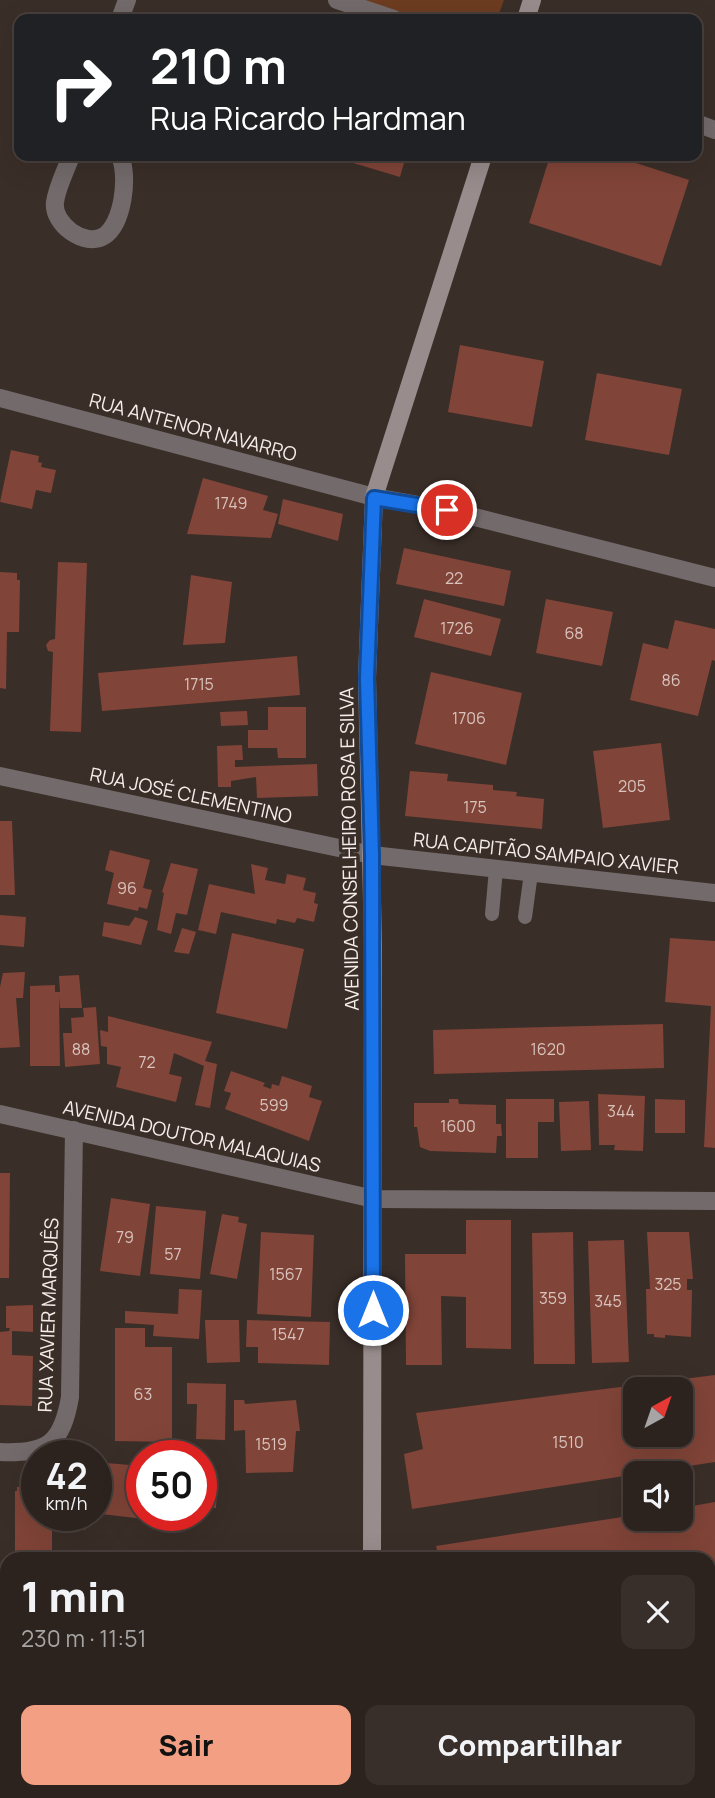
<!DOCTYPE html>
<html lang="pt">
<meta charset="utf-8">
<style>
:root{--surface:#2c221e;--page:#382f2b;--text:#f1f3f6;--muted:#a6a4a4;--line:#483f3c;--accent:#f39f83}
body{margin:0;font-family:Manrope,sans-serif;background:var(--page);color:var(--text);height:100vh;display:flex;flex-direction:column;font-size:26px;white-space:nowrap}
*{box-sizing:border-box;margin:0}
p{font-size:23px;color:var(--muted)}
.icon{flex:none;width:38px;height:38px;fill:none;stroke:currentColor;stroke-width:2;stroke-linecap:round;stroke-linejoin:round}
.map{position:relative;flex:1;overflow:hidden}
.details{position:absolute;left:0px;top:1552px;width:716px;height:247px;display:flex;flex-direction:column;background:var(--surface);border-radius:21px 21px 0 0;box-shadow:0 7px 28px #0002,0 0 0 2px var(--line)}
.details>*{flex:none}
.banner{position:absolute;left:14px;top:14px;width:688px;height:147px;border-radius:14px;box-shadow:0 7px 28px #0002,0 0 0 2px var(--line);background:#202124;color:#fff;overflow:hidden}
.needle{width:46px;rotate:40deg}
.buttons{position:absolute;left:623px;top:1377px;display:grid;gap:14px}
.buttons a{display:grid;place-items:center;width:70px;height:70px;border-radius:14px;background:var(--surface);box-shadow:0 7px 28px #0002,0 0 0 2px var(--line);font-size:35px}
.speed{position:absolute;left:21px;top:1440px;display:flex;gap:14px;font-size:35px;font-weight:700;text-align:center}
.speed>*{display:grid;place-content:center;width:91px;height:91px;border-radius:50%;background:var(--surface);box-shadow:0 7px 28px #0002,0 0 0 2px var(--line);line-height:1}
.speed small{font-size:18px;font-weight:400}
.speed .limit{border:10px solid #d22;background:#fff;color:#111}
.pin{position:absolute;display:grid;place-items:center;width:60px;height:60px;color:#fff;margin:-30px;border:4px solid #fff;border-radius:50%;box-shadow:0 2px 7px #0007}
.me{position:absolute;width:77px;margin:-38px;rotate:0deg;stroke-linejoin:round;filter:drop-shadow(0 0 5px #0008)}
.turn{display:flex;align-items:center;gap:24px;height:147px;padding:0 21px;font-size:32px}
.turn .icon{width:91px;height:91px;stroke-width:2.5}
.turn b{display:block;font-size:49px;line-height:60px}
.round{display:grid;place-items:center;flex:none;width:74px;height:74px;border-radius:14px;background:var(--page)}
.head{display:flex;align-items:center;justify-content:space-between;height:119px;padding:0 21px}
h1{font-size:42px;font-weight:800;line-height:52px}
.action{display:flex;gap:14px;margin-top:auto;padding:14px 21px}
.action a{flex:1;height:80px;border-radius:14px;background:var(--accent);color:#111;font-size:28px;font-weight:800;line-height:80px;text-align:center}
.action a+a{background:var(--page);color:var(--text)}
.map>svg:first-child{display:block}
</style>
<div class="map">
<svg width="715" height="1798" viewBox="0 0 715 1798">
<rect width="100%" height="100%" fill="#3a2e28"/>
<path fill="#6d3c21" d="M364 0H504L497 19H419Z"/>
<path fill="#814438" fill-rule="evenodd" d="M330 156H406L400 177Z
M550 156H614L689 180 661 266 529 223Z
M460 345 544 361 532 427 448 412Z
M597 373 682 389 669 455 585 440Z
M11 450 39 456 38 462 42 463 41 467 56 470 51 493 36 490 32 509 0 502Z
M203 478 268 496 263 510 278 514 271 538 187 534Z
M283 499 343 514 338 541 278 524Z
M404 548 511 571 504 606 396 584Z
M58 562 87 563 81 732 50 731 53 652 48 651 46 645 50 640 55 639Z
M0 572 17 573V580H20L19 632H7L6 689 0 688Z
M191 575 232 582 225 643 183 645Z
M424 599 501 619 491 656 414 637Z
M546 599 613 612 602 666 536 653Z
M675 620 715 629V661L712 660 698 716 630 700 643 643 668 649Z
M297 656 300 695 102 711 98 673Z
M431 672 522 693 506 765 415 744Z
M268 707H306V758H278L277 748H248V730H268Z
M247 711 248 725 221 726 220 712Z
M661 743 670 820 603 828 593 751Z
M242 745 243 760H235V767L317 764 318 796 257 798 256 777 231 781V787H218L217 746Z
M410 771 448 774 447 781 493 785V790L517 792 516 796 544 799 542 829 405 816Z
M0 821H12L15 895H0Z
M110 850 150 860 143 888 152 890 147 909 139 907 138 911 107 904 114 873 105 870Z
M171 863 198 869 187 915 176 913 171 934 157 930 164 893 162 892Z
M251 864 268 868 265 880 285 884 287 874 306 878 303 890 316 893 314 903 318 904 314 922 297 918 295 923 277 919 276 924 221 912 216 934 198 930 209 884 255 894Z
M0 915 26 917 24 947 0 945Z
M135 917 148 921 141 945 102 936 104 922 129 926Z
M182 928 196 932 189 954 174 952Z
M232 933 304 949 287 1029 216 1013Z
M670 938 715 941V1148L704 1147 711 1006 665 1002Z
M25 972 23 998H16L20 1047 0 1048V987L3 973Z
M79 975 82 1008H60L59 996 60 1066H30V986L55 985V992H60L59 976Z
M96 1007 100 1064 65 1067 63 1033H72L71 1018 84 1017 83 1008Z
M108 1016 212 1042 205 1061 217 1064 210 1108 195 1105 204 1066 174 1053 169 1074 182 1077 176 1102 116 1087 121 1067 107 1064V1047L101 1046 100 1030 108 1032Z
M663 1024 664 1068 434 1074 433 1030Z
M231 1071 265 1083 263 1086 271 1089 272 1084 279 1086 282 1076 312 1086 309 1097 322 1101 309 1141 225 1109 231 1093 224 1091Z
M598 1094 645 1096 643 1151 614 1150 615 1145H599Z
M449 1099H458L459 1104 496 1105V1124H501L502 1136H497L496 1153 430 1151 420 1147 417 1127H414V1103H449Z
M506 1099H554V1122H538V1158H506Z
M655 1099 685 1100V1133H655Z
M589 1101 591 1150 561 1151 559 1102Z
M0 1173H10L9 1278H0Z
M111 1198 150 1204 140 1276 100 1271Z
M156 1206 206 1211 200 1279 150 1274Z
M222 1214 239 1217 238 1222 247 1224 237 1279 210 1274Z
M466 1220H511V1349L466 1348V1297L441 1296 442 1365H406L405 1254H466Z
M261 1232 314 1235 311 1317 257 1314Z
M573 1232 575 1364H534L532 1233Z
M647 1232H689L693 1279H687V1290H692L691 1337 665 1335V1338L654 1337V1334H647L646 1289H650Z
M624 1240 629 1362 592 1363 588 1241Z
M179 1289 202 1290 199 1339 153 1336 154 1325 125 1323V1311L178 1314Z
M33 1305V1332L12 1331V1355L33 1356 32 1406 0 1405V1332L9 1331 10 1328H6V1306Z
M205 1320H239L240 1362 207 1363Z
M247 1320 330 1322 329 1365 258 1363V1347H246Z
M115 1328H145V1347H172V1442L115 1441Z
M715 1375V1462L412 1509 404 1454 423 1449 416 1413ZM635 1390H681V1435H635Z
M187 1383 226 1384 225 1440 196 1439 197 1404H187Z
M234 1400H244L245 1404 296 1400 300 1431H296L293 1472 246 1473 245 1430 234 1431Z
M106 1463 142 1466V1516H153V1520L101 1514Z
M201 1473 218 1474 216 1508 201 1507Z
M17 1487H37V1516H78L86 1530 52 1528V1559L15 1557V1491H17Z
M715 1502V1688L709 1689V1559H439L436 1546 635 1515V1519H681V1508Z
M0 1569H7V1662L0 1661Z
M0 1696H7V1756H0Z
M715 1696V1733L709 1734V1697Z
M709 1777 713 1786 715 1783V1798H658L656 1792H709Z
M201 1792H305V1798H126V1796Z
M626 1792 629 1798H608L606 1793Z
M631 1792H653L656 1798H633Z"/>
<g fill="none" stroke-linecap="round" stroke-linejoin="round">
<path stroke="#736b6b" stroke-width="14" d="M492 914 496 869
M525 917 531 873"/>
<path stroke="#736b6b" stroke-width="18" d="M120 19 127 0
M71 156C66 170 57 187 55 202 52 224 85 248 104 236 123 224 129 176 120 156
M0 776 372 855 715 893
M0 1452C47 1454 62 1444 70 1397L74 1130"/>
<path stroke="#736b6b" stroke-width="18" d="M337 0 394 19
M696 123 715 130
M0 398 374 497 447 510 715 578
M0 1114 374 1199 715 1201"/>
<path stroke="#988c8c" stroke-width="18" d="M526 19 532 0
M372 1559 373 945 367 678 374 497 483 156
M375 1792V1798"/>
</g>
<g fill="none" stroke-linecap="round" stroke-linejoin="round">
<g stroke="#114b97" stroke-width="18">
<path id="route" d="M373 1310 372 855 367 678 374 498 447 510"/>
</g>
<use href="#route" stroke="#1a73e8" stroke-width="12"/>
</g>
<g text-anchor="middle" stroke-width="7" stroke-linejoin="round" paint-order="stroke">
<g font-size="16" fill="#d8c3bd">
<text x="231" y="509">1749</text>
<text x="454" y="584">22</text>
<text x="457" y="634">1726</text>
<text x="574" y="639">68</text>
<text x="671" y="686">86</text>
<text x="199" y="690">1715</text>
<text x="469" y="724">1706</text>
<text x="632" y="792">205</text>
<text x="475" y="813">175</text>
<text x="127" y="894">96</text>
<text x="81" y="1055">88</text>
<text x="548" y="1055">1620</text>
<text x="147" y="1068">72</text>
<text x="274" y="1111">599</text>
<text x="621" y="1117">344</text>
<text x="458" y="1132">1600</text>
<text x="125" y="1243">79</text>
<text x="173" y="1260">57</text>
<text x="286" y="1280">1567</text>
<text x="668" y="1290">325</text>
<text x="553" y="1304">359</text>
<text x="608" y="1307">345</text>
<text x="288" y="1340">1547</text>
<text x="143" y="1400">63</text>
<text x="568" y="1448">1510</text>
<text x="271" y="1450">1519</text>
</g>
<g font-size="19" fill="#f5ede9" stroke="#3a2e28">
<text transform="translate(193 427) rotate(15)" y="7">RUA ANTENOR NAVARRO</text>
<text transform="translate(191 795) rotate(12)" y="7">RUA JOSÉ CLEMENTINO</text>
<text transform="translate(349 849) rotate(-91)" y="7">AVENIDA CONSELHEIRO ROSA E SILVA</text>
<text transform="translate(546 853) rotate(6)" y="7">RUA CAPITÃO SAMPAIO XAVIER</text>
<text transform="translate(192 1136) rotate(13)" y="7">AVENIDA DOUTOR MALAQUIAS</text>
<text transform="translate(48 1315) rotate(-88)" y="7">RUA XAVIER MARQUÊS</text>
</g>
</g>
</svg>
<div class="buttons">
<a><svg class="needle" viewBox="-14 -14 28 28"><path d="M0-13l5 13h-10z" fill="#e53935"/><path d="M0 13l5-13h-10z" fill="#a6a4a4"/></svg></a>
<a><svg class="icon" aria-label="sound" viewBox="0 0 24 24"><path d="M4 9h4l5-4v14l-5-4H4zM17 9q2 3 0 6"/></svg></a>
</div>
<div class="speed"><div>42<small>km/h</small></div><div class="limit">50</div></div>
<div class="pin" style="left:447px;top:510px;background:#d93025"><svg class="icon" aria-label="arrive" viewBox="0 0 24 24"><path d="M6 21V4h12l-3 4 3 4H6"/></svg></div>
<svg class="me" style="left:373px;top:1310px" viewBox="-20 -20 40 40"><circle r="17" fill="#1a73e8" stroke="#fff" stroke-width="3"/><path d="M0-11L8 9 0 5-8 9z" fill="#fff"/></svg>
<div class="banner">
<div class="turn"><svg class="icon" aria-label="right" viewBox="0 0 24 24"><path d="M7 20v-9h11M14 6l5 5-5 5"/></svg><div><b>210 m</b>Rua Ricardo Hardman</div></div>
</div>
<section class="details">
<div class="head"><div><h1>1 min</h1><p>230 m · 11:51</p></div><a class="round"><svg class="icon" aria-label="close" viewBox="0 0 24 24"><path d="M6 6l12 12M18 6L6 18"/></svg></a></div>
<div class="action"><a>Sair</a><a>Compartilhar</a></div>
</section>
</div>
